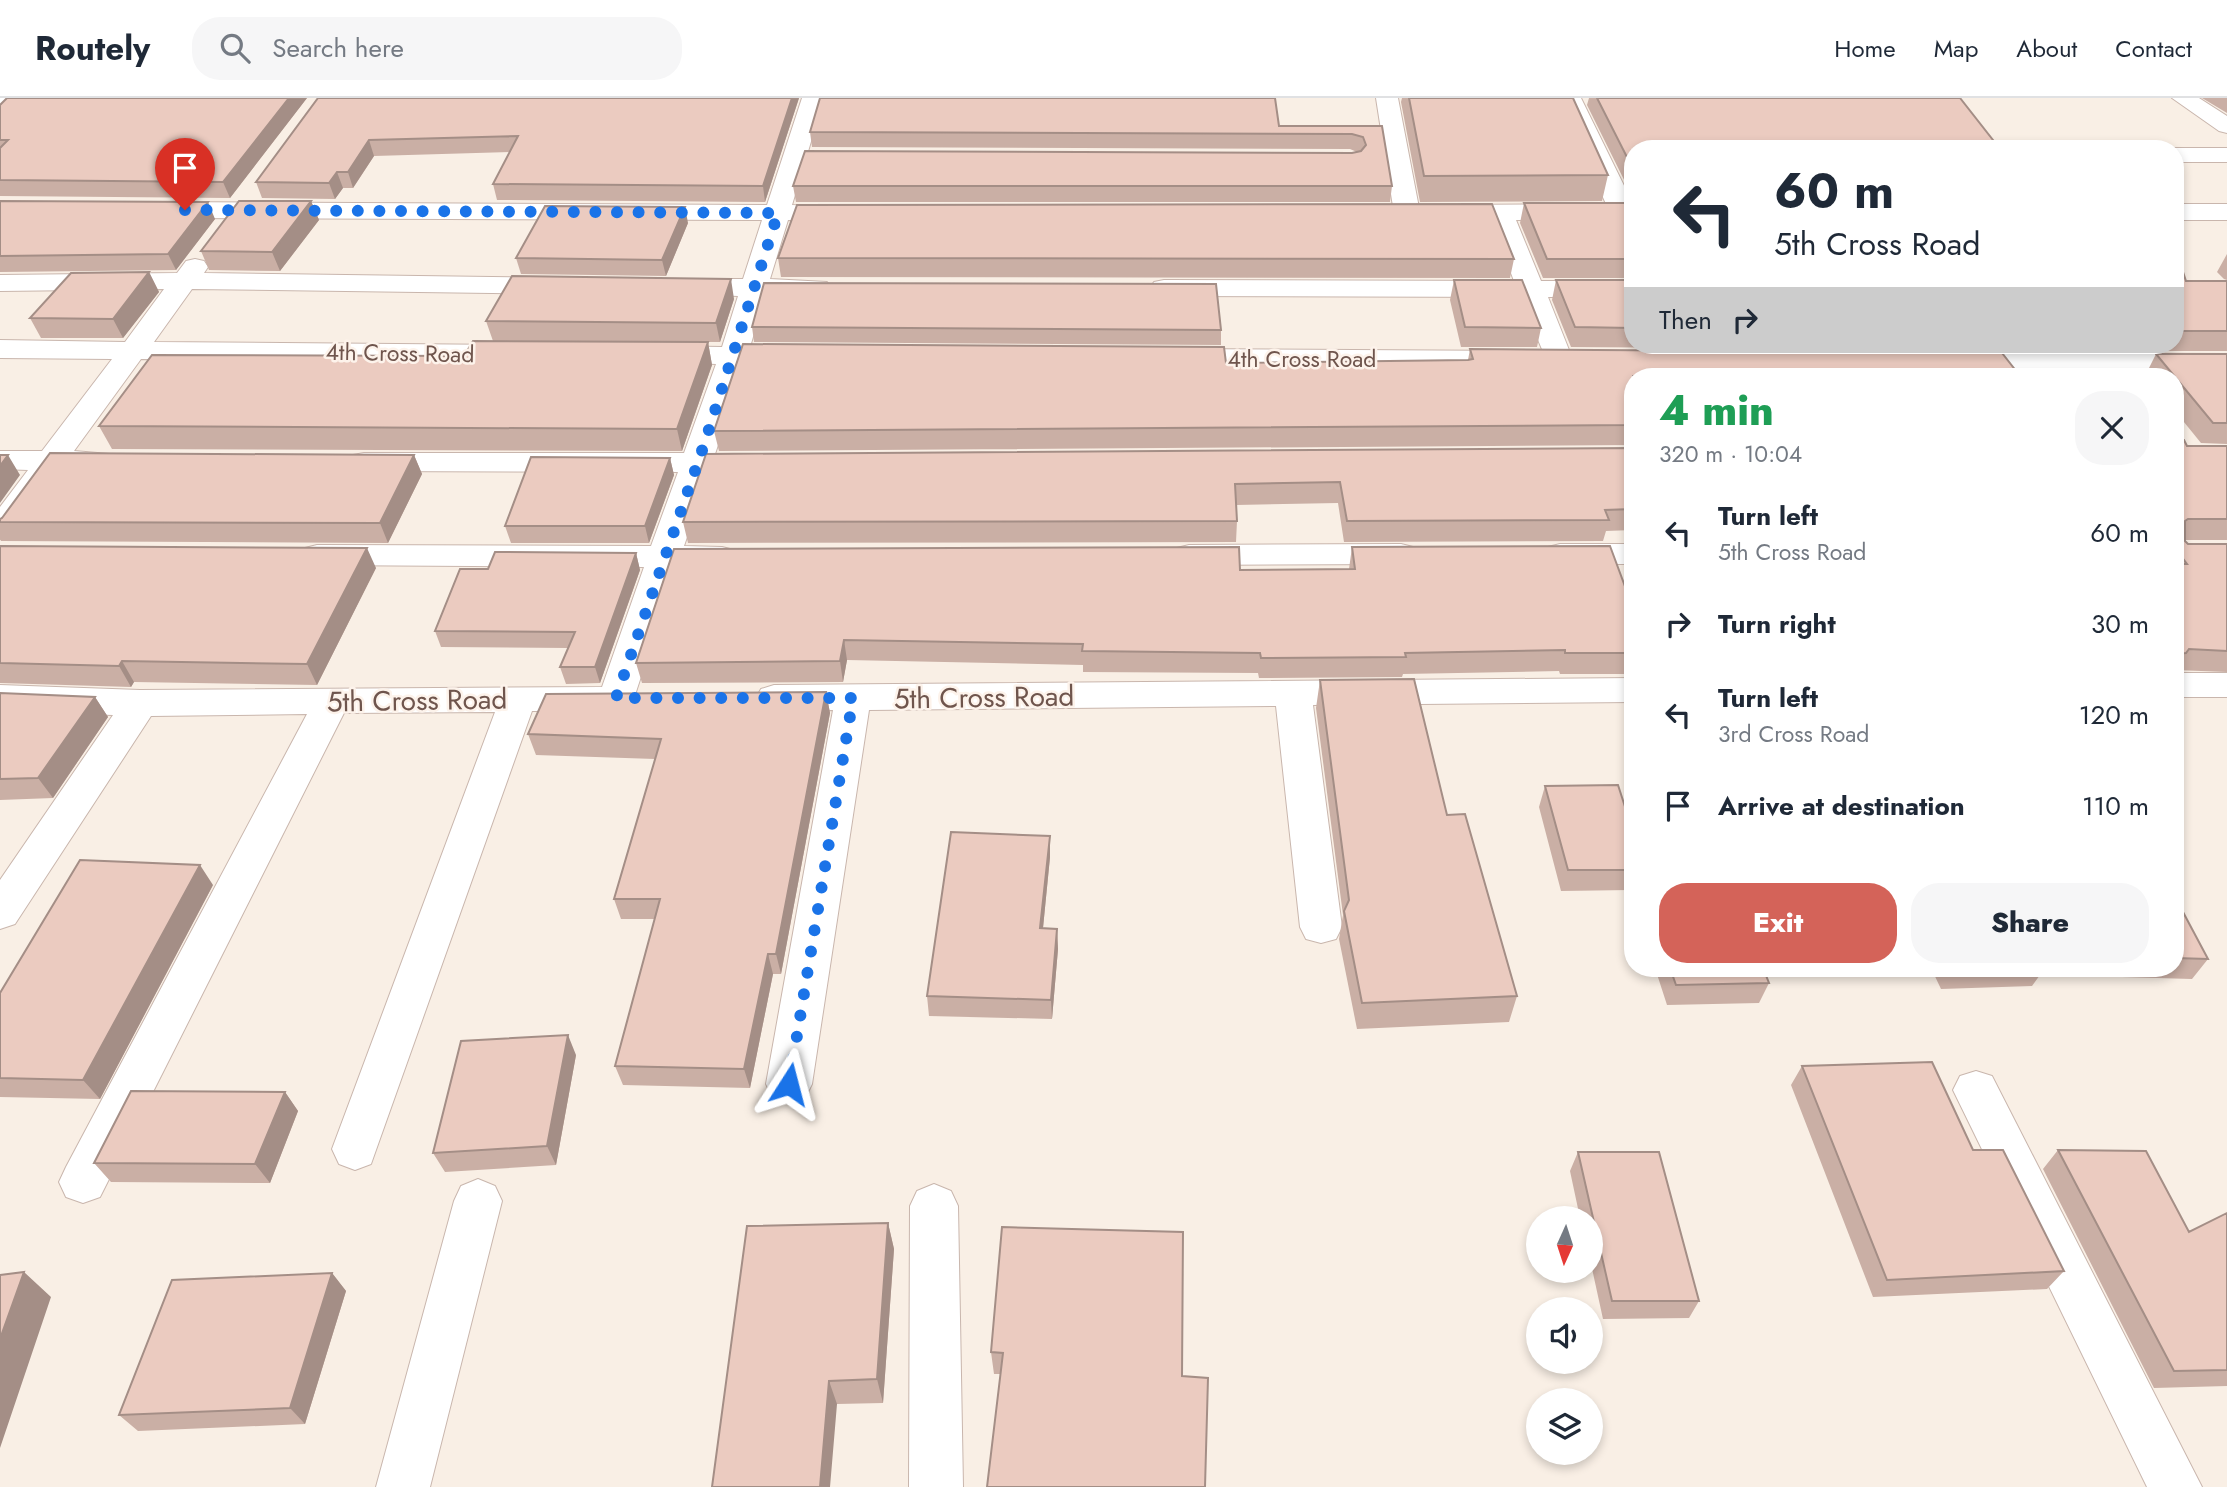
<!DOCTYPE html>
<meta charset="utf-8">
<style>
:root{--surface:#fff;--page:#f6f6f7;--text:#1f2937;--muted:#747a83;--line:#e0e1e3;--accent:#d46359}
body{margin:0;font-family:Jost,sans-serif;background:var(--page);color:var(--text);height:100vh;display:flex;flex-direction:column;font-size:26px;white-space:nowrap}
*{box-sizing:border-box;margin:0}
p{font-size:23px;color:var(--muted)}
.icon{flex:none;width:38px;height:38px;fill:none;stroke:currentColor;stroke-width:2;stroke-linecap:round;stroke-linejoin:round}
.map{position:relative;flex:1;overflow:hidden}
.details{position:absolute;left:1624px;top:270px;width:560px;height:609px;display:flex;flex-direction:column;background:var(--surface);border-radius:28px;box-shadow:0 4px 10px #0003}
.details>*{flex:none}
.guide{position:absolute;left:1624px;top:42px;width:560px;height:214px;border-radius:28px;box-shadow:0 4px 10px #0003;background:#fff;color:var(--text);overflow:hidden}
.needle{width:46px;rotate:183deg}
.controls{position:absolute;left:1526px;top:1108px;display:grid;gap:14px}
.controls a{display:grid;place-items:center;width:77px;height:77px;border-radius:50%;background:var(--surface);box-shadow:0 4px 10px #0003;font-size:35px}
.pin{position:absolute;display:grid;place-items:center;width:60px;height:60px;color:#fff;margin:-72px -30px;border-radius:50% 50% 50% 0;rotate:-45deg;box-shadow:0 0 7px #0007}
.pin .icon{rotate:45deg}
.me{position:absolute;width:77px;margin:-38px;rotate:9deg;stroke-linejoin:round;filter:drop-shadow(0 0 5px #0008)}
.turn{display:flex;align-items:center;gap:24px;height:147px;padding:0 35px;font-size:32px}
.turn .icon{width:91px;height:91px;stroke-width:2.5}
.turn b{display:block;font-size:49px;line-height:60px}
.then{display:flex;align-items:center;height:66px;padding:0 35px;background:#0003;gap:14px;font-size:26px}
.round{display:grid;place-items:center;flex:none;width:74px;height:74px;border-radius:28px;background:var(--page)}
.headline{display:flex;align-items:center;justify-content:space-between;height:119px;padding:0 35px}
h1{font-size:42px;font-weight:800;line-height:52px;color:#1e9e55}
.primary-button{display:flex;gap:14px;margin-top:auto;padding:14px 35px}
.primary-button a{flex:1;height:80px;border-radius:28px;background:var(--accent);color:#fff;font-size:28px;font-weight:800;line-height:80px;text-align:center}
.primary-button a+a{background:var(--page);color:var(--text)}
ul{padding:0;list-style:none}
li{display:flex;align-items:center;gap:21px;height:91px;padding:0 35px}
li div{flex:1}
li b{display:block;font-size:26px}
li em{font-style:normal}
header{display:flex;align-items:center;gap:42px;box-sizing:border-box;height:98px;padding:0 35px;background:var(--surface);border-bottom:2px solid var(--line)}
header strong{font-size:33px}
nav{display:flex;gap:38px;margin-inline-start:auto;font-size:24px}
.search{width:490px;height:63px;background:var(--page);display:flex;align-items:center;gap:18px;box-sizing:border-box;padding:0 24px;border-radius:28px;color:var(--muted);font-size:26px}
.map>svg:first-child{display:block}
</style>
<header>
<strong>Routely</strong>
<div class="search"><svg class="icon" aria-label="search" viewBox="0 0 24 24"><circle cx="10" cy="10" r="6"/><path d="M15 15l6 6"/></svg>Search here</div>
<nav><a>Home</a><a>Map</a><a>About</a><a>Contact</a></nav>
</header>
<div class="map">
<svg width="2227" height="1389" viewBox="0 0 2227 1389">
<rect width="100%" height="100%" fill="#f9efe5"/>
<g fill="none" stroke-linecap="round" stroke-linejoin="round">
<g stroke="#c9b6ad" stroke-width="2">
<path id="street" d="M0 0H44L41 5 0 7Z
M802 0H824L792 107 856 110 860 115 856 120 847 123 788 122 770 181 827 184 831 190 827 196 765 198 750 249 800 252 804 258 800 264 790 267 745 266 715 356H756L767 358 772 365 767 372 756 374H709L684 448 722 449 734 452 739 459 734 466 722 469H677L634 600 629 609 616 613 606 610 595 613H532L371 1066 355 1072 339 1066 332 1051 495 614 344 615 100 1099 83 1105 66 1099 59 1084 66 1069 307 616 151 618 15 826 0 831V782L113 617 0 613V587L140 592 602 589 644 469 317 467 305 464 300 457 305 450 317 447 651 448 678 374 364 373 353 371 348 364 353 357 364 355H684L716 266 648 263 644 257 648 251 658 248 722 249 738 198 671 195 667 189 671 183 681 181H743L762 122 158 120 149 117 145 112 149 107 158 104 767 107Z
M1376 0H1398L1420 115 1416 120 1407 123 1398 120 1394 115Z
M1559 0H1581L1633 106V122H1516L1541 183H1633V199H1548L1573 262 1569 268 1559 271 1549 268 1520 199 1164 198 1154 196 1150 190 1154 184 1164 182 1514 183 1491 122 1433 120 1429 115 1433 110 1442 107 1606 106Z
M2172 0H2199L2227 18V35L2219 33Z
M2175 50H2227V64H2175V51H2171Z
M2175 106H2227V122H2175Z
M195 161 204 163 208 169 204 175 558 180 568 182 572 188 568 194 558 196 192 191 154 244 517 247 527 250 531 256 527 262 517 265 141 261 74 353 109 356 114 363 109 370 98 372H60L12 438 0 441V409L28 372 0 371V353H42L112 261 0 260V242L125 244 164 191 0 193V177L177 175 186 163Z
M1172 251 1521 253 1531 256 1535 262 1531 268 1521 271 1172 269 1162 266 1158 260 1162 254Z
M1956 255 2227 256V274L1956 273 1946 270 1942 264 1946 258Z
M1401 446 1413 449 1418 456 1413 463 1401 466 1189 467 1177 464 1172 457 1177 450 1189 447Z
M1560 446H1633V466H1560L1548 463 1543 456 1548 449Z
M2175 575H2227V599H2175Z
M1633 580V604L1313 607 1342 829 1336 841 1321 845 1306 841 1300 829 1276 608 869 612 812 986 805 1000 789 1005 773 1000 766 986 833 612 774 613 761 609 756 600 761 591 774 587Z
M1976 973 1992 978 2202 1389H2147L1953 992 1960 978Z
M478 1081 495 1088 502 1103 430 1389H376L454 1103 461 1088Z
M934 1086 951 1093 958 1108 963 1389H909L910 1108 917 1093Z"/>
</g>
<use href="#street" fill="#fff" fill-rule="evenodd"/>
</g>
<path fill="#caafa5" d="M7 0H307L230 100 0 98V7Z
M318 0H799L765 104 497 102 493 86 510 54 374 58 353 90H343L335 101 262 100 256 84Z
M1402 0H1573L1608 77 1602 103 1420 104 1401 4Z
M1589 0H1960L1633 51V100L1587 7Z
M2202 0H2227V15Z
M1279 28H1382L1392 88 1390 104H796L793 88 1352 55 1357 54 1350 51 812 49 810 34Z
M0 103 215 121 176 172 0 174Z
M311 103 319 122 280 173 209 172 201 153Z
M1524 105H1633V180H1543L1520 125Z
M688 125 666 178 521 176 516 160Z
M2227 156V182L2224 181 2217 174Z
M778 160 1514 161 1510 180 781 179Z
M149 174 159 194 123 240H41L30 220Z
M2175 174 2186 183H2227V253H2127L2122 247H2175Z
M1454 182 1541 230 1537 249H1461L1450 202Z
M1556 182H1633V247H1978L1976 252 1571 249 1552 202Z
M734 201 720 244 493 243 486 223Z
M752 229 1221 232V247L754 244Z
M708 244 712 267 682 353 112 351 99 328Z
M1470 251 1633 278V347L719 353 714 333 1226 265 1468 262Z
M2156 256H2227V346L2201 345 2175 313V278H2147L2146 276Z
M2175 342 2187 348H2227V442H2185V443L2188 446H2227V574L2175 572Z
M1633 350V432L1606 433 1603 443 1344 444 1338 405 1236 407 1237 423 1236 444 688 445 683 424Z
M414 357 422 376 388 445 1 443 0 441V421Z
M670 360 674 377 649 445H511L505 428Z
M0 448 376 470 317 587 134 584 131 589 0 585Z
M1352 449 1633 510V576H1560L1559 573 1403 576 1402 579 1259 580 1258 575 1083 574V567L847 562 843 584 642 585 636 565 1240 472 1349 471Z
M636 455 640 472 600 585 566 586 560 569 568 550 441 549 435 533 488 471Z
M1320 582 1517 898 1509 924 1357 931 1339 841 1343 817 1316 610Z
M826 594 830 615 781 876H773L750 990 623 987 615 968 655 821H621L614 801 655 661 536 657 528 636Z
M0 595 95 599 108 619 53 700 0 702Z
M1545 688 1629 721H1633V799L1630 792 1561 793 1539 709Z
M1050 738V759L1043 830 1057 831 1058 851 1052 921 929 918 927 898Z
M213 787 100 1001 0 999V895Z
M2175 799 2208 861 2192 881 2122 879 2118 870H2175Z
M1655 870H1763L1769 885 1759 905 1667 907Z
M1931 870H2045L2032 888 1941 891Z
M576 957 556 1067 445 1074 433 1055Z
M1802 968 2064 1173 2047 1191 1873 1199 1791 987Z
M285 994 298 1013 270 1085 111 1084 94 1065Z
M2058 1052 2189 1134 2227 1115V1288L2154 1290 2043 1071Z
M1578 1054 1699 1203 1689 1220 1603 1221 1591 1166V1120H1580L1570 1073Z
M888 1125 894 1151 883 1305 837 1306 712 1389Z
M1183 1134 1000 1276H994L991 1254Z
M332 1175 346 1193 305 1326 138 1333 119 1317Z"/>
<path fill="#a48e86" d="M289 0H307L230 100 223 84Z
M792 0H799L765 104 763 88Z
M369 42 374 58 353 90 348 74Z
M337 74 343 90 335 101 329 85Z
M311 103 319 122 280 173 272 154Z
M208 104 215 121 176 172 168 156Z
M685 109 688 125 666 178 662 162Z
M149 174 159 194 123 240 113 221Z
M731 181 734 201 720 244 716 225Z
M708 244 712 267 682 353 677 331Z
M8 357 20 377 0 405V368Z
M414 357 422 376 388 445 380 425Z
M670 360 674 377 649 445 645 428Z
M367 450 376 470 317 587 307 566Z
M636 455 640 472 600 585 595 569Z
M844 542 847 562 843 584 840 563Z
M122 563 134 584 131 589 119 568Z
M826 594 830 615 781 876 776 856Z
M95 599 108 619 53 700 38 680Z
M1050 738V759L1041 850 1040 830Z
M200 767 213 787 100 1001 83 982Z
M1057 831 1058 851 1052 921 1051 902Z
M768 856 773 876 750 990 744 971Z
M568 937 576 957 556 1067 547 1048Z
M285 994 298 1013 270 1085 255 1066Z
M888 1125 894 1151 883 1305 877 1281Z
M24 1174 51 1199 0 1350V1241Z
M332 1175 346 1193 305 1326 290 1310Z
M829 1283 837 1306 830 1389H820Z"/>
<path fill="#ebcbc0" stroke="#a48e86" stroke-width="2" d="M7 0H289L223 84 0 82V50L8 42H0V7Z
M318 0H792L763 88 493 86 518 38 369 42 348 74H337L329 85 256 84Z
M820 0H1275L1279 28H1382L1392 88H793L805 53 1352 55 1361 53 1366 47 1363 39 1352 36 810 34Z
M1409 0H1573L1608 77 1424 78Z
M1597 0H1960L2000 51H1633V71Z
M0 103 208 104 168 156 0 158Z
M239 103H311L272 154 201 153Z
M1524 105H1633V161H1547Z
M1492 106 1514 161 778 160 797 107Z
M545 108 685 109 662 162 516 160Z
M149 174 113 221 30 220 71 175Z
M2175 174H2183L2186 183H2227V233H2175Z
M512 178 731 181 716 225 486 223Z
M1454 182H1522L1541 230 1465 229Z
M1556 182H1633V230L1575 229Z
M764 185 1216 186 1221 232 752 229Z
M473 243 708 244 677 331 99 328 152 257 464 258Z
M743 246 1224 249 1226 265 1468 262 1473 261 1470 251 2002 255 2020 278H1633V327L714 333Z
M2156 256H2227V325H2213Z
M2175 342H2184L2187 348H2227V421H2188L2185 423V443L2188 446H2227V553L2189 551 2186 555 2175 556V466H2187L2175 450Z
M1633 350V411L1605 412 1609 422 1347 423 1340 384 1235 386 1237 423 683 424 706 356Z
M50 355 414 357 380 425 0 424V421L2 420Z
M0 357H8L0 368Z
M531 359 670 360 645 428H505Z
M0 448 367 450 307 566 122 563 119 568 0 565Z
M1610 448 1633 510V555H1565V552L1405 555 1406 559 1261 560 1260 555 1082 553 1083 546 844 542 840 563 636 565 674 451 1239 449 1240 472 1355 471 1352 449Z
M495 454 636 455 595 569H560L575 534 435 533 460 471H488Z
M1414 581 1447 717 1465 716 1517 898 1362 905 1344 813 1349 802 1320 582Z
M826 594 776 856H768L744 971 615 968 660 801H614L661 641 528 636 546 596Z
M0 595 95 599 38 680 0 681Z
M1618 687 1629 721H1633V772H1568L1545 688Z
M951 734 1050 738 1040 830 1057 831 1051 902 927 898Z
M80 762 200 767 83 982 0 980V895Z
M2175 799 2208 861 2175 860Z
M1670 870H1763L1769 885 1676 887Z
M1953 870H1994L1954 871Z
M568 937 547 1048 433 1055 461 943Z
M1932 964 1973 1052H2003L2064 1173 1887 1182 1802 968Z
M131 993 285 994 255 1066 94 1065Z
M2058 1052 2146 1053 2189 1134 2227 1115V1272L2174 1273Z
M1578 1054H1659L1699 1203H1612Z
M888 1125 877 1281 829 1283 820 1389H712L747 1128Z
M1002 1129 1183 1134 1182 1278 1208 1280 1205 1389H987L1003 1255 991 1254Z
M24 1174 0 1241V1177Z
M332 1175 290 1310 119 1317 172 1182Z"/>
<g fill="none" stroke-linecap="round" stroke-linejoin="round">
<path stroke="#1a73e8" stroke-width="12" stroke-dasharray="0 21.6" d="M185 112 778 115 705 344 616 600H853L789 986"/>
</g>
<g text-anchor="middle" stroke-width="5" stroke-linejoin="round" paint-order="stroke">
<g font-size="23" fill="#6f554d" stroke="#fdf3eb">
<text transform="translate(400 255) rotate(1)" y="8">4th Cross Road</text>
<text x="1302" y="269">4th Cross Road</text>
</g>
<g font-size="28" fill="#6f554d" stroke="#fdf3eb">
<text transform="translate(984 599) rotate(-1)" y="10">5th Cross Road</text>
<text transform="translate(417 602) rotate(-1)" y="10">5th Cross Road</text>
</g>
</g>
</svg>
<div class="controls">
<a><svg class="needle" viewBox="-14 -14 28 28"><path d="M0-13l5 13h-10z" fill="#e53935"/><path d="M0 13l5-13h-10z" fill="#747a83"/></svg></a>
<a><svg class="icon" aria-label="sound" viewBox="0 0 24 24"><path d="M4 9h4l5-4v14l-5-4H4zM17 9q2 3 0 6"/></svg></a>
<a><svg class="icon" aria-label="layers" viewBox="0 0 24 24"><path d="M12 4l9 5-9 5-9-5zM3 14l9 5 9-5"/></svg></a>
</div>
<div class="pin" style="left:185px;top:112px;background:#d93025"><svg class="icon" aria-label="arrive" viewBox="0 0 24 24"><path d="M6 21V4h12l-3 4 3 4H6"/></svg></div>
<svg class="me" style="left:789px;top:986px" viewBox="-20 -20 40 40"><path d="M0-17L14 15 0 8-14 15z" fill="#1a73e8" stroke="#fff" stroke-width="4"/></svg>
<div class="guide">
<div class="turn"><svg class="icon" aria-label="left" viewBox="0 0 24 24"><path d="M17 20v-9H6M10 6l-5 5 5 5"/></svg><div><b>60 m</b>5th Cross Road</div></div>
<div class="then">Then<svg class="icon" aria-label="right" viewBox="0 0 24 24"><path d="M7 20v-9h11M14 6l5 5-5 5"/></svg></div>
</div>
<section class="details">
<div class="headline"><div><h1>4 min</h1><p>320 m · 10:04</p></div><a class="round"><svg class="icon" aria-label="close" viewBox="0 0 24 24"><path d="M6 6l12 12M18 6L6 18"/></svg></a></div>
<ul>
<li><svg class="icon" aria-label="left" viewBox="0 0 24 24"><path d="M17 20v-9H6M10 6l-5 5 5 5"/></svg><div><b>Turn left</b><p>5th Cross Road</p></div><em>60 m</em></li>
<li><svg class="icon" aria-label="right" viewBox="0 0 24 24"><path d="M7 20v-9h11M14 6l5 5-5 5"/></svg><div><b>Turn right</b></div><em>30 m</em></li>
<li><svg class="icon" aria-label="left" viewBox="0 0 24 24"><path d="M17 20v-9H6M10 6l-5 5 5 5"/></svg><div><b>Turn left</b><p>3rd Cross Road</p></div><em>120 m</em></li>
<li><svg class="icon" aria-label="arrive" viewBox="0 0 24 24"><path d="M6 21V4h12l-3 4 3 4H6"/></svg><div><b>Arrive at destination</b></div><em>110 m</em></li>
</ul>
<div class="primary-button"><a>Exit</a><a>Share</a></div>
</section>
</div>
